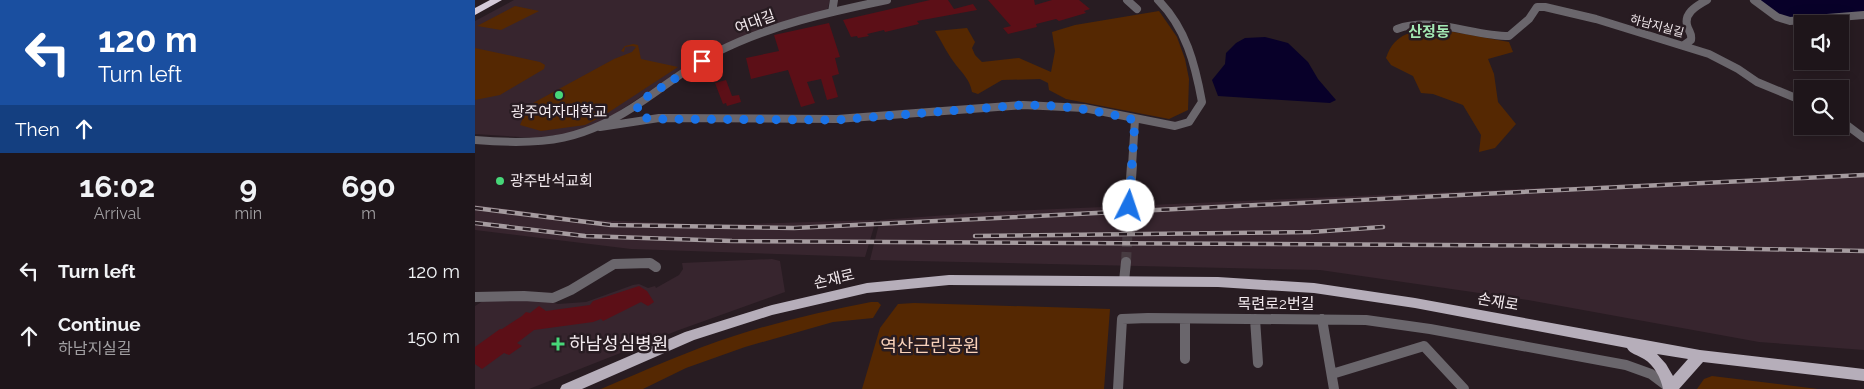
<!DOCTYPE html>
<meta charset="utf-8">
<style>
:root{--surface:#1e151a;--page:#2b2227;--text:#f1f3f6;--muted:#a19fa2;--line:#3c3439}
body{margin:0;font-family:Raleway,"Noto Sans KR",sans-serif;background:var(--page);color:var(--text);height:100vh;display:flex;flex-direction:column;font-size:19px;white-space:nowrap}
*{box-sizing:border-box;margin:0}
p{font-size:16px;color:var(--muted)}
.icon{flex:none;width:28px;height:28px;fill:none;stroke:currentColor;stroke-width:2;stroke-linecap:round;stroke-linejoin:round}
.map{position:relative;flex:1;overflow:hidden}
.sheet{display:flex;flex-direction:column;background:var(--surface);width:475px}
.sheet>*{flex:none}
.banner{background:#1a4fa0;color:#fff;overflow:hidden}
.buttons{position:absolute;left:1319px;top:15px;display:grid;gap:10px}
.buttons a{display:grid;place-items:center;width:55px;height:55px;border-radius:0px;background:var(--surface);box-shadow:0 2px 12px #0003,0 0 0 1px var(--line);font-size:25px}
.pin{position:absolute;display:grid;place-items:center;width:42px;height:42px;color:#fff;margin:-21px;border-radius:10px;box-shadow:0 2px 8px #0006}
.me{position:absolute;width:55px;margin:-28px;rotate:4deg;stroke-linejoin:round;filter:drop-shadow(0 0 4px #0008)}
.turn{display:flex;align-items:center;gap:18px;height:105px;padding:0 15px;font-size:22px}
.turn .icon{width:65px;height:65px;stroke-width:2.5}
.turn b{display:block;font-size:35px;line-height:42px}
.then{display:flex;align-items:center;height:48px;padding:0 15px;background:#0003;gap:10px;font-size:19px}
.eta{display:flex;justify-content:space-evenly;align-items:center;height:85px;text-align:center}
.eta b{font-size:30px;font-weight:700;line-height:35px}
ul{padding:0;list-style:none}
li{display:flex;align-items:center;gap:15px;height:65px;padding:0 15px}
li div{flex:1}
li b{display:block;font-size:19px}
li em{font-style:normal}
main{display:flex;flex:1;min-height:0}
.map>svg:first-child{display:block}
</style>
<main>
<section class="sheet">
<div class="banner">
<div class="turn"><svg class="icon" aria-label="left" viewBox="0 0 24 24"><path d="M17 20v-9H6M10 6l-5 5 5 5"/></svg><div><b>120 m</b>Turn left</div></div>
<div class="then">Then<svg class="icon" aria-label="ahead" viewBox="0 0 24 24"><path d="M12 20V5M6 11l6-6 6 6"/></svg></div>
</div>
<div class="eta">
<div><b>16:02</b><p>Arrival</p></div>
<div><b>9</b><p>min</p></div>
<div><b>690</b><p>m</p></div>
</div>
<ul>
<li><svg class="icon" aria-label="left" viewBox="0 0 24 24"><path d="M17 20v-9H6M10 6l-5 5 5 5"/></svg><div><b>Turn left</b></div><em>120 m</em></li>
<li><svg class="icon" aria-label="ahead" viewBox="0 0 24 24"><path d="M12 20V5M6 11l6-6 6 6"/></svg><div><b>Continue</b><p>하남지실길</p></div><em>150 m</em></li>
</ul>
</section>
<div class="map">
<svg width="1389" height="389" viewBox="0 0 1389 389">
<rect width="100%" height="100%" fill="#281c22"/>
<path fill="#37252e" d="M39 0H355L352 11 286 32 209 68 128 122 103 132 61 138 0 134V21Z
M1389 174V350L1284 342 1053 300 845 270 395 260 405 220 514 212Z
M0 205 118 220 241 225 401 220 390 257 156 249 0 230Z
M297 259 305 261 310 292 204 330 54 389H0V306L8 301H71L83 304 111 302 158 285 164 284 173 288 180 286 181 288 204 275 208 269 207 263Z"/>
<path fill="#552802" d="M40 6 64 11 26 30 2 26Z
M684 11 702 37 710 59 714 79 713 110 694 119 591 99 574 90 573 83 565 79 527 80 503 94 497 92C495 80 488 74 481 65 473 55 467 42 460 31L492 28 500 42 497 48 500 55 507 62 544 58 576 72 580 51 577 32 600 25Z
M962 29 1034 42 1038 52 1013 59 1019 74 1023 102 1041 124 1020 148 1004 152 1006 135 988 105 958 94 946 93 938 76 916 65 911 58C920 32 938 31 962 29Z
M158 44 163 45 166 59 203 67 128 116 110 125 66 131 45 125 48 118 45 116V112L49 108 139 59 157 52 161 47 157 46 150 47 149 52 146 51 150 46Z
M0 48 65 62 70 65 69 69 25 95 0 100Z
M396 302H403L406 305 398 318 358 322 270 347 211 368 168 389H126C171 370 215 350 262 335 305 321 351 311 396 302Z
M439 303 635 309 629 389H387L405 328 423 304Z
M1237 376 1343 389H1222L1229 379Z"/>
<path fill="#080029" d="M1284 0H1389V12L1316 18 1306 17Z
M790 37 813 43 833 62 843 79 861 100 855 103 743 96 737 80 750 64 751 53 761 43 770 38Z"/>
<path fill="#5c0f17" d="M455 0H473L479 9 498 4 502 10 442 21 444 24 410 32 409 30 392 34 394 36 383 38 382 36 376 37 368 20Z
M513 0H559L560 5 577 0H604L615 9 609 11 611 13 584 21 581 19 561 24 562 27 533 34 528 28 536 26Z
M354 23 365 57 360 58 364 74 357 76 363 97 352 100 346 79 332 82 340 103 326 107 313 70 276 79 271 58 304 51 299 35Z
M251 80 257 96 264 95 266 102 252 106 251 103 248 104 240 83Z
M164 286 172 291 179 302 173 306 166 302 128 321 126 319 118 322 59 330 42 343 47 346 34 355 29 353 7 369 0 364V347L25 329H27L47 316 51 312 55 313 64 306 71 311 115 305 118 301Z"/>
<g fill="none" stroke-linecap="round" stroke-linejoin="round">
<path stroke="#473b41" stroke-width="10" stroke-dasharray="10 5" stroke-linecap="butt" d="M651 262 654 206"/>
<path stroke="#6a666c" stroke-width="8" d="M652 0 662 9
M1279 0 1302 17 1315 21 1389 15
M357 12 359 0
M922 29C958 16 997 36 1034 36L1054 19 1062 7H1070L1121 19 1234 54 1263 69 1282 82 1328 101
M1209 45 1216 40C1217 34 1215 33 1213 28 1207 14 1221 6 1232 0
M1365 120 1389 138
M125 127 184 118 362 119 548 105 609 108 700 126 714 122 727 102C720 64 711 28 683 0
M0 140C70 146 110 141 169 100 193 84 216 65 242 52 295 25 354 12 412 0
M657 166 660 120"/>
<path stroke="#6a666c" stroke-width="10" d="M654 206 657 165
M649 281 651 262
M0 297 49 296 78 298 96 290 139 264 175 263 181 267
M710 319V359
M780 319 783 363
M847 319 859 389
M949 346 989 389
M857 374 949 346
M643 389 647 319 673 318 891 320 955 329 1151 365 1176 374 1196 389"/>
<path fill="#b6aeba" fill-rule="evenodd" d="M474 275 743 277 839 283 940 298 1225 350 1389 369V381L1228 362 1204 389H1188C1186 378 1179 365 1169 359 1163 355 1155 354 1152 348L940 308 839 293 743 287 474 285 392 293 297 315 219 340 107 389H85L87 385 210 332 297 305 392 283ZM1182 354 1213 359 1198 376 1191 364Z"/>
<path fill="#d4cad9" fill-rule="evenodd" d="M15 0H27L0 15V8Z"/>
<g stroke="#a59b9f" stroke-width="4.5">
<path id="rail" d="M0 208 136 225 319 228 1389 175
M0 223 110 236 257 241 1128 246 1389 251
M500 236 836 232 908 227"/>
</g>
<use href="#rail" stroke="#281c22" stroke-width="2.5" stroke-dasharray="8" stroke-linecap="butt"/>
</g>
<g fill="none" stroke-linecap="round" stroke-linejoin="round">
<path stroke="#1a73e8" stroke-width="9" stroke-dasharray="0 16.2" d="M227 61 164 102 162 110 164 115 174 119 362 120 548 105C590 105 620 110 660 120L654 206"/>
</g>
<g fill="#47d779" stroke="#281c22" stroke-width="2">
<circle cx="84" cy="95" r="5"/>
<circle cx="25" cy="181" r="5"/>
<path d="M80.5 336.5h5v5h5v5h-5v5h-5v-5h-5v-5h5z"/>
</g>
<g text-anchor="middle" stroke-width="5" stroke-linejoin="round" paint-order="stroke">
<g font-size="12" fill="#f4ebef" stroke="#281c22">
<text transform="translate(1182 26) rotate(15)" y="4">하남지실길</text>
</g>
<g font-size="15" fill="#f4ebef" stroke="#281c22">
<text transform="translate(280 22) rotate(-20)" y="5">여대길</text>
<text transform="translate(359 279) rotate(-13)" y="5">손재로</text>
<text transform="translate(1023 302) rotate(10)" y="5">손재로</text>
<text x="801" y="309">목련로2번길</text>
</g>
<g font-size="15" font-weight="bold" fill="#a3e8b3" stroke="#281c22">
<text x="954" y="37">산정동</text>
</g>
<g font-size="15" fill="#f4ebef" stroke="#281c22">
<text x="84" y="117">광주여자대학교</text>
<text x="35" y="186" text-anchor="start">광주반석교회</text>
</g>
<g font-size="18" fill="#f4ebef" stroke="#281c22" text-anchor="start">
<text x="94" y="350">하남성심병원</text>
</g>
<g font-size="18" fill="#fad2ba" stroke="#281c22">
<text x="455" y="352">역산근린공원</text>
</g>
</g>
</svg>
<div class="buttons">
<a><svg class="icon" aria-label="sound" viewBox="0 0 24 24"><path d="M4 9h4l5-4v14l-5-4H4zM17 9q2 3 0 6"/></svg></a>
<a><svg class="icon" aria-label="search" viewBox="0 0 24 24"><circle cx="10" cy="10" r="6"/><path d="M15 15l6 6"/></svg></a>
</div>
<div class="pin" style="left:227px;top:61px;background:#d93025"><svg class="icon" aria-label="arrive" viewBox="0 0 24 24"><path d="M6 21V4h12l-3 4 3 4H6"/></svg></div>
<svg class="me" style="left:654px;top:206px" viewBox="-20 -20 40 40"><circle r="19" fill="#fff"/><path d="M0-13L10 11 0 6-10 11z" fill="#1a73e8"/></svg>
</div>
</main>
